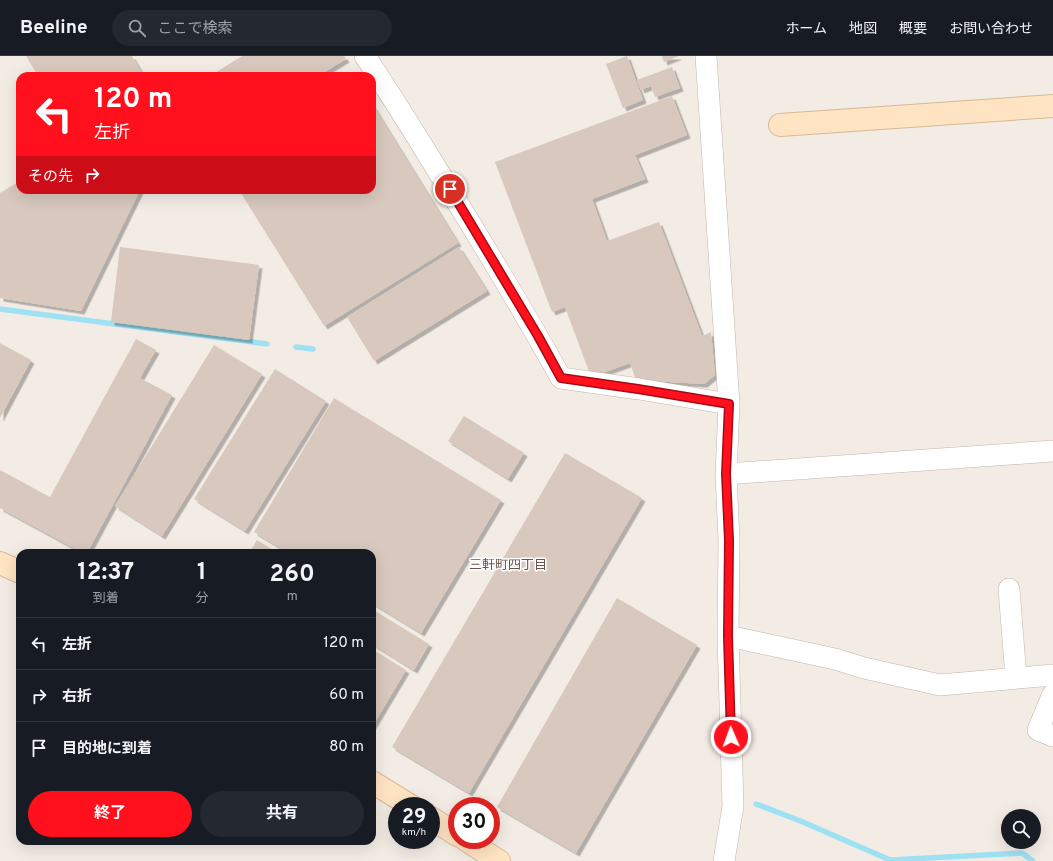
<!DOCTYPE html>
<html lang="ja">
<meta charset="utf-8">
<style>
:root{--surface:#171b24;--page:#242831;--text:#f1f3f6;--muted:#9ea1a6;--line:#363941;--accent:#ff101c}
body{margin:0;font-family:Overpass,"Noto Sans JP",sans-serif;background:var(--page);color:var(--text);height:100vh;display:flex;flex-direction:column;font-size:15px;white-space:nowrap}
*{box-sizing:border-box;margin:0}
p{font-size:13px;color:var(--muted)}
.icon{flex:none;width:22px;height:22px;fill:none;stroke:currentColor;stroke-width:2;stroke-linecap:round;stroke-linejoin:round}
.map{position:relative;flex:1;overflow:hidden}
.sheet{position:absolute;left:16px;top:493px;width:360px;height:296px;display:flex;flex-direction:column;background:var(--surface);border-radius:12px;box-shadow:0 4px 16px #0002}
.sheet>*{flex:none}
.hud{position:absolute;left:16px;top:16px;width:360px;height:122px;border-radius:12px;box-shadow:0 4px 16px #0002;background:#ff101c;color:#fff;overflow:hidden}
.fabs{position:absolute;left:1001px;top:753px;display:grid;gap:8px}
.fabs a{display:grid;place-items:center;width:40px;height:40px;border-radius:50%;background:var(--surface);box-shadow:0 4px 16px #0002;font-size:20px}
.speed{position:absolute;left:388px;top:741px;display:flex;gap:8px;font-size:20px;font-weight:700;text-align:center}
.speed>*{display:grid;place-content:center;width:52px;height:52px;border-radius:50%;background:var(--surface);box-shadow:0 4px 16px #0002;line-height:1}
.speed small{font-size:10px;font-weight:400}
.speed .limit{border:6px solid #d22;background:#fff;color:#111}
.pin{position:absolute;display:grid;place-items:center;width:34px;height:34px;color:#fff;margin:-17px;border:2px solid #fff;border-radius:50%;box-shadow:0 1px 4px #0007}
.me{position:absolute;width:44px;margin:-22px;rotate:358deg;stroke-linejoin:round;filter:drop-shadow(0 0 3px #0008)}
.turn{display:flex;align-items:center;gap:14px;height:84px;padding:0 12px;font-size:18px}
.turn .icon{width:52px;height:52px;stroke-width:2.5}
.turn b{display:block;font-size:28px;line-height:34px}
.then{display:flex;align-items:center;height:38px;padding:0 12px;background:#0003;gap:8px;font-size:15px}
.eta{display:flex;justify-content:space-evenly;align-items:center;height:68px;text-align:center}
.eta b{font-size:24px;font-weight:700;line-height:28px}
.cta{display:flex;gap:8px;margin-top:auto;padding:8px 12px}
.cta a{flex:1;height:46px;border-radius:24px;background:var(--accent);color:#fff;font-size:16px;font-weight:700;line-height:46px;text-align:center}
.cta a+a{background:var(--page);color:var(--text)}
ul{padding:0;list-style:none}
li{display:flex;align-items:center;gap:12px;height:52px;padding:0 12px;border-top:1px solid var(--line)}
li div{flex:1}
li b{display:block;font-size:15px}
li em{font-style:normal}
header{display:flex;align-items:center;gap:24px;box-sizing:border-box;height:56px;padding:0 20px;background:var(--surface);border-bottom:1px solid var(--line)}
header strong{font-size:19px}
nav{display:flex;gap:22px;margin-inline-start:auto;font-size:14px}
.search{width:280px;height:36px;background:var(--page);display:flex;align-items:center;gap:10px;box-sizing:border-box;padding:0 14px;border-radius:22px;color:var(--muted);font-size:15px}
.map>svg:first-child{display:block}
</style>
<header>
<strong>Beeline</strong>
<div class="search"><svg class="icon" aria-label="search" viewBox="0 0 24 24"><circle cx="10" cy="10" r="6"/><path d="M15 15l6 6"/></svg>ここで検索</div>
<nav><a>ホーム</a><a>地図</a><a>概要</a><a>お問い合わせ</a></nav>
</header>
<div class="map">
<svg width="1053" height="805" viewBox="0 0 1053 805">
<defs>
<filter id="shadow"><feDropShadow dx="3.5" dy="3.5" stdDeviation="0" flood-color="#0004"/></filter>
</defs>
<rect width="100%" height="100%" fill="#f3ece5"/>
<g fill="none" stroke-linecap="round" stroke-linejoin="round">
<path stroke="#9ee1f3" stroke-width="5.5" d="M0 253 267 288
M296 291 313 293
M756 748 803 766 890 804 1022 797 1033 805"/>
</g>
<path fill="#d8c8bd" filter="url(#shadow)" d="M26 0H132L142 17 138 20H38Z
M242 0H344L346 3 318 20H210Z
M627 0 643 44 623 52 606 8Z
M662 0H679L664 6Z
M672 11 680 32 655 41 651 30 641 34 637 24Z
M352 16 354 20H346Z
M672 40 687 79 635 99 645 123 592 143 607 185 659 166 702 280 711 276 715 319 704 328 636 324 630 307 591 321 565 251 552 256 495 106Z
M372 48 458 187 324 270 239 134H372Z
M20 125V134H140L81 255 0 242V137Z
M120 191 259 209 249 284 111 266Z
M459 191 487 235 374 305 347 261Z
M136 283 156 294 140 322 172 339 87 497H83L0 452V414L50 441Z
M0 287 31 304 0 362Z
M214 289 262 318 162 480 115 450Z
M275 313 326 345 245 475 194 443Z
M334 342 501 444 421 577 372 547V497H289L254 476Z
M464 360 524 397 508 423 448 385Z
M565 397 642 442 469 737 392 691Z
M257 484 278 497H249Z
M617 542 697 589 576 797 497 751Z
M372 553 429 588 414 614 372 588Z
M372 593 406 614 372 671Z"/>
<g fill="none" stroke-linecap="round" stroke-linejoin="round">
<g stroke="#c2b5aa" stroke-width="22">
<path id="street" d="M365 0C396 46 425 94 454 141 491 201 527 261 561 322L639 333 729 348
M706 0 729 348 726 418 729 484 728 580 733 750 724 805
M726 418 1053 395
M1009 533 1016 622
M728 580 835 603 864 612 940 629 1053 619
M1053 638 1038 674 1053 680"/>
</g>
<g stroke="#d8b995" stroke-width="24">
<path id="secondary" d="M780 69 1053 50
M0 507 20 516
M372 726 411 750
M431 762 457 779
M466 784 499 805"/>
</g>
<use href="#street" stroke="#fff" stroke-width="21"/>
<use href="#secondary" stroke="#ffe4c3" stroke-width="22"/>
</g>
<g fill="none" stroke-linecap="round" stroke-linejoin="round">
<g stroke="#a60a12" stroke-width="10">
<path id="route" d="M450 133 538 280 561 322 638 333 729 348 726 418 729 484 728 580 731 681"/>
</g>
<use href="#route" stroke="#ff101c" stroke-width="7"/>
</g>
<g text-anchor="middle" stroke-width="3" stroke-linejoin="round" paint-order="stroke">
<g font-size="13" fill="#69574b" stroke="#fff">
<text x="508" y="513">三軒町四丁目</text>
</g>
</g>
</svg>
<div class="fabs">
<a><svg class="icon" aria-label="search" viewBox="0 0 24 24"><circle cx="10" cy="10" r="6"/><path d="M15 15l6 6"/></svg></a>
</div>
<div class="speed"><div>29<small>km/h</small></div><div class="limit">30</div></div>
<div class="pin" style="left:450px;top:133px;background:#d93025"><svg class="icon" aria-label="arrive" viewBox="0 0 24 24"><path d="M6 21V4h12l-3 4 3 4H6"/></svg></div>
<svg class="me" style="left:731px;top:681px" viewBox="-20 -20 40 40"><circle r="17" fill="#ff101c" stroke="#fff" stroke-width="3"/><path d="M0-11L8 9 0 5-8 9z" fill="#fff"/></svg>
<div class="hud">
<div class="turn"><svg class="icon" aria-label="left" viewBox="0 0 24 24"><path d="M17 20v-9H6M10 6l-5 5 5 5"/></svg><div><b>120 m</b>左折</div></div>
<div class="then">その先<svg class="icon" aria-label="right" viewBox="0 0 24 24"><path d="M7 20v-9h11M14 6l5 5-5 5"/></svg></div>
</div>
<section class="sheet">
<div class="eta">
<div><b>12:37</b><p>到着</p></div>
<div><b>1</b><p>分</p></div>
<div><b>260</b><p>m</p></div>
</div>
<ul>
<li><svg class="icon" aria-label="left" viewBox="0 0 24 24"><path d="M17 20v-9H6M10 6l-5 5 5 5"/></svg><div><b>左折</b></div><em>120 m</em></li>
<li><svg class="icon" aria-label="right" viewBox="0 0 24 24"><path d="M7 20v-9h11M14 6l5 5-5 5"/></svg><div><b>右折</b></div><em>60 m</em></li>
<li><svg class="icon" aria-label="arrive" viewBox="0 0 24 24"><path d="M6 21V4h12l-3 4 3 4H6"/></svg><div><b>目的地に到着</b></div><em>80 m</em></li>
</ul>
<div class="cta"><a>終了</a><a>共有</a></div>
</section>
</div>
